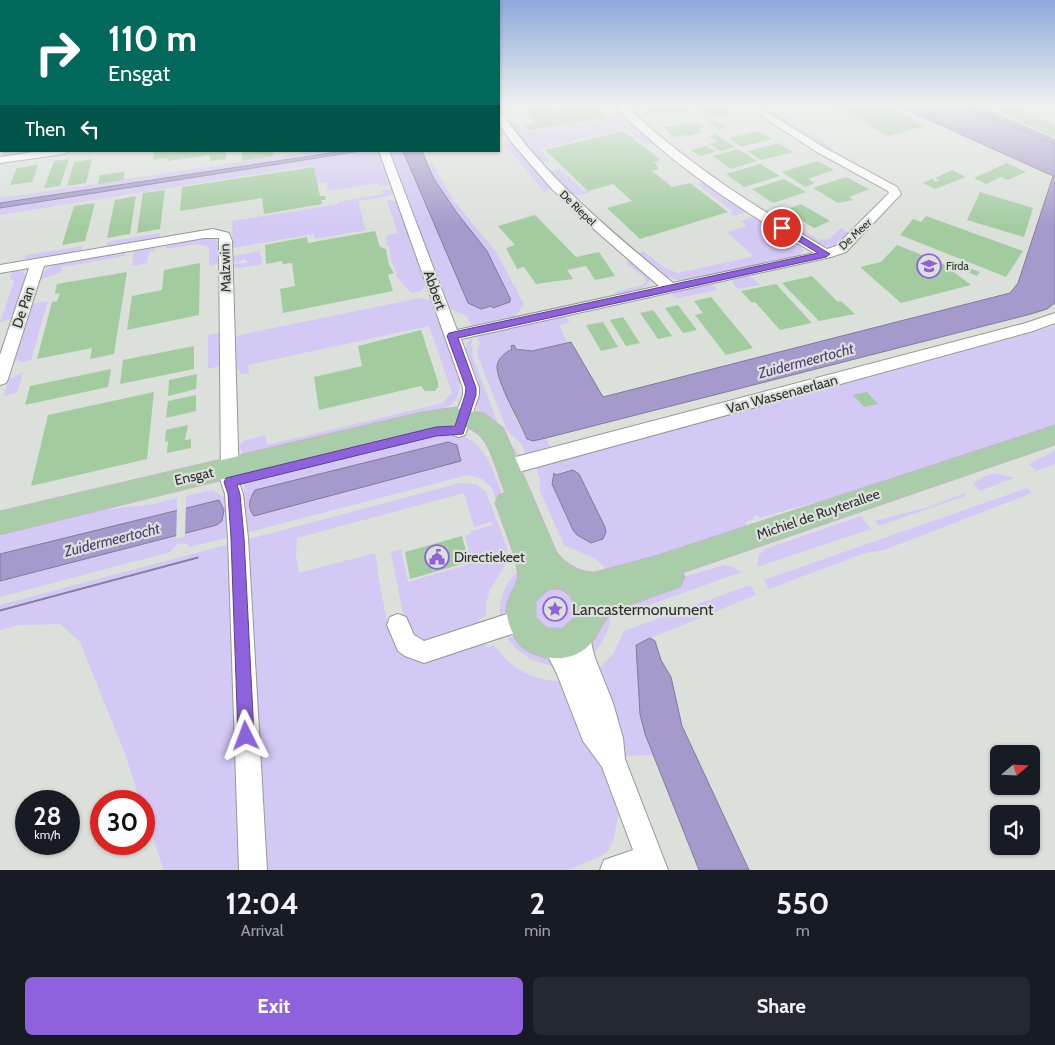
<!DOCTYPE html>
<style>
:root{--surface:#171b24;--page:#242831;--text:#f1f3f6;--muted:#9ea1a6;--accent:#8d62dc}
body{margin:0;font-family:Cabin,sans-serif;background:var(--page);color:var(--text);height:100vh;display:flex;flex-direction:column;font-size:19px;white-space:nowrap}
*{box-sizing:border-box;margin:0}
p{font-size:16px;color:var(--muted)}
.icon{flex:none;width:28px;height:28px;fill:none;stroke:currentColor;stroke-width:2;stroke-linecap:round;stroke-linejoin:round}
.map{position:relative;height:870px;overflow:hidden}
.sheet{display:flex;flex-direction:column;background:var(--surface);flex:1}
.sheet>*{flex:none}
.banner{position:absolute;left:0px;top:0px;width:500px;height:152px;box-shadow:0 1px 4px #0004;background:#00695c;color:#fff;overflow:hidden}
.needle{width:32px;rotate:71deg}
.fabs{position:absolute;left:990px;top:745px;display:grid;gap:10px}
.fabs a{display:grid;place-items:center;width:50px;height:50px;border-radius:8px;background:var(--surface);box-shadow:0 1px 4px #0004;font-size:25px}
.speed{position:absolute;left:15px;top:790px;display:flex;gap:10px;font-size:25px;font-weight:700;text-align:center}
.speed>*{display:grid;place-content:center;width:65px;height:65px;border-radius:50%;background:var(--surface);box-shadow:0 1px 4px #0004;line-height:1}
.speed small{font-size:12px;font-weight:400}
.speed .limit{border:8px solid #d22;background:#fff;color:#111}
.pin{position:absolute;display:grid;place-items:center;width:42px;height:42px;color:#fff;margin:-21px;border:2px solid #fff;border-radius:50%;box-shadow:0 1px 5px #0007}
.me{position:absolute;width:55px;margin:-28px;rotate:357deg;stroke-linejoin:round;filter:drop-shadow(0 0 4px #0008)}
.turn{display:flex;align-items:center;gap:18px;height:105px;padding:0 25px;font-size:22px}
.turn .icon{width:65px;height:65px;stroke-width:2.5}
.turn b{display:block;font-size:35px;line-height:42px}
.then{display:flex;align-items:center;height:48px;padding:0 25px;background:#0003;gap:10px;font-size:19px}
.eta{display:flex;justify-content:space-evenly;align-items:center;height:85px;text-align:center}
.eta b{font-size:30px;font-weight:800;line-height:35px}
.action{display:flex;gap:10px;margin-top:auto;padding:10px 25px}
.action a{flex:1;height:58px;border-radius:8px;background:var(--accent);color:#fff;font-size:20px;font-weight:800;line-height:58px;text-align:center}
.action a+a{background:var(--page);color:var(--text)}
.map>svg:first-child{display:block}
</style>
<div class="map">
<svg width="1055" height="870" viewBox="0 0 1055 870">
<rect width="100%" height="100%" fill="#dbe0db"/>
<path fill="#d4c8f5" fill-rule="evenodd" d="M755 105H763L835 149 829 151Z
M618 110 655 143 646 145 625 129 540 149 550 161 540 163 510 124 517 123 523 132 618 117 612 111Z
M503 142H511L550 187 546 194Z
M313 151H344L0 203V198Z
M361 151H378L390 184 380 186 379 183 328 191 326 182 318 183 313 165 0 215V208Z
M390 151H403L468 303 481 309 496 306 487 251 447 199 434 179 429 163H432L454 201 496 252 524 304 516 316 472 326 465 315 450 309Z
M560 169 583 190 591 192 581 195 570 194 548 172Z
M705 181 749 211 734 216 730 213H732L731 210 697 184Z
M392 189 393 192 389 196 358 201 366 230 315 239 314 234 233 248 232 221 338 204V202L383 194 382 190Z
M391 200 396 202 426 285 421 291 411 293 395 275 397 274 391 260 389 246H386L387 235 398 233 387 201Z
M756 216 801 245 803 251 798 256 681 281 667 277 639 255 640 252 643 251 665 268 678 273 751 257 752 255 727 232 747 226 741 221Z
M788 221 819 240 829 239 841 228 849 233 835 245 822 246 783 223Z
M160 233 159 237 155 239 106 247 107 242Z
M203 238H212L218 241 219 263 209 266V247L197 244 166 249V246L170 243Z
M83 246 81 251 28 260V259H24L26 255Z
M152 247 155 248V251L149 252 147 263 132 266 134 252Z
M260 251 262 264 240 268 233 267V264L247 263 246 259 233 263V256Z
M123 252 125 253V256L62 267 61 272 40 280 43 272 56 263Z
M628 259 647 274 650 281 642 289 617 295 615 292 642 285 646 282 644 277 627 264Z
M13 270 23 271 26 276 11 319 0 322 14 281 10 279Z
M747 277 753 278 760 285 738 289 733 284V280Z
M708 285 714 286 717 290 677 298 672 293Z
M420 298 432 300 462 383 459 384C461 397 453 405 442 410L243 455 239 447 243 441 266 435 267 445 443 403 452 392 429 326 248 365 249 374H242L236 368 235 336Z
M48 301 31 360 21 362 15 359 32 304Z
M564 316 570 322 559 325 567 342 532 351 511 346 512 349 497 365V369L514 416 527 439 533 441 546 438 551 450 526 456 522 445 507 430 478 357 477 350 480 344 476 336Z
M1055 325V431L856 497 851 492C821 502 790 508 760 518L758 515 753 516 754 519 745 522 747 526 721 542 607 570 596 559 564 545 540 491V479L535 465 1041 330Z
M217 333 219 334V366L208 369V335Z
M472 338 473 358 501 431 519 455 513 453 477 408 478 381 466 350 467 343Z
M23 372 17 393 3 396 9 379Z
M443 433C455 434 466 436 476 444 496 461 510 522 515 548L491 487 482 479 468 475 245 533 244 482ZM455 443 457 445 461 457 252 514 249 505Z
M1055 451V464L1036 471 1029 464Z
M995 473 1013 478 980 491 973 484 983 477Z
M460 483 476 484 486 492 508 551 503 552 506 563C495 584 485 589 486 616L479 619 480 623 432 642 420 641 406 630 391 552 401 549 408 582 472 563 465 536 471 534V531L493 525 491 522 474 527 464 493 297 538 296 556 299 573 375 553C380 580 384 626 399 649L485 641 487 647 494 645C510 667 531 681 559 681L563 692 569 690 620 808 613 841 607 852 601 856 568 870H265L246 540Z
M1027 488 1032 493 884 550 865 553 769 589 764 580Z
M212 490 225 497 228 501 230 537 189 547 185 543 176 545 170 552 0 597V581L217 525 222 521 219 500 186 508V496Z
M965 493 967 495 879 526 875 521 928 507Z
M177 498V510L0 554V536L103 510 153 504Z
M861 516 871 529 757 567 759 555 765 549Z
M230 544 240 870H164L144 812V801H140L126 756 80 642 60 624 20 625 0 630V611L198 558 0 610V605Z
M724 565 735 568 741 572 636 610 631 599 687 576Z
M523 567 510 607 500 616C499 595 507 579 523 567Z
M750 585 756 595 636 644 640 714 653 755 623 756 598 679 603 677 600 667 613 654 624 631Z
M562 588 575 598 576 618C561 632 547 636 534 616L535 598 544 589Z
M611 612C610 630 604 643 591 655L588 650 593 629Z
M509 637C530 639 544 650 557 666 536 664 520 656 508 639Z"/>
<path fill="#a395c7" d="M962 105H978L1055 139V144Z"/>
<path fill="#a699cb" stroke="#827a9c" d="M896 105H962L1055 144V303L1047 309 1031 314 546 438 533 441 527 439C521 424 496 381 497 366 498 358 505 353 512 349L511 346 514 345 516 349 532 351 571 342 603 397 1010 293 1018 283 1053 176Z
M344 151H361L0 208V203Z
M403 151H422L434 179 457 213 487 251 510 298V302L493 308 492 306 481 309 468 303Z
M448 442 457 445 461 461 254 516C247 508 249 499 255 490Z
M573 470 579 474 605 527 606 532 603 539 591 543 577 535 573 530 552 484 554 473 556 475Z
M219 500 224 510 222 521 217 525 0 581V554Z
M198 557V558L0 611V610Z
M650 638 655 641 661 660 671 677 682 726 749 870H699L645 734 640 714 636 645Z"/>
<path fill="#dbe0db" d="M186 505 185 536 176 539 177 508Z"/>
<path fill="#a3cba0" d="M530 105H546L551 111 546 112 595 105 607 118 529 130 525 125 534 123 528 115 533 114H527L521 107Z
M647 105H681L688 111 672 113 669 111 647 114 639 106Z
M833 105H885L925 126 888 136Z
M726 106 736 113 709 118 700 110Z
M715 120 727 128 718 130 707 122Z
M697 122 704 127 699 128 703 132 689 136 687 135 674 137 664 127Z
M623 131 661 160 654 162 659 169 652 171 672 187 690 183 728 212 640 239 607 208 632 201 613 184 588 191 545 150Z
M760 131 772 139 741 147 729 138Z
M716 134 735 147 720 151 710 144 718 142 709 136Z
M779 143 793 152 761 160 748 151Z
M706 146 716 152 700 156 691 150Z
M738 149 757 161 731 169 713 156Z
M154 151H226V159L210 161V155L167 161 168 158 153 160Z
M242 151H273L274 156 242 161Z
M69 159 60 186 44 188 54 161Z
M92 159 86 183 67 186 74 162Z
M818 161 834 170 808 179 815 183 805 187 782 172Z
M1007 163 1026 172 1008 180 1001 177 986 184 974 178Z
M760 164 780 176 744 187 726 174Z
M38 165 32 182 10 185 17 168Z
M314 167 320 196H325L326 200H321L322 204 264 214 262 198 180 211 182 187Z
M952 170 966 177 935 189 923 183 932 179 936 182 940 180 935 178Z
M125 172 123 180 98 184 100 175Z
M846 177 869 189 849 197 853 200 838 203 813 188Z
M784 179 806 192 773 203 752 189Z
M165 190 160 229 137 233 143 193Z
M980 192 1033 208 1024 237 967 220Z
M136 196 130 234 107 238 115 200Z
M95 203 85 241 62 245 74 206Z
M801 204 830 221 814 228 785 210Z
M535 215 576 257 599 252 615 276 595 280 586 266 567 270 573 279 536 284 524 267 517 269 506 248 515 245 498 226Z
M926 216 948 224 1023 251 1006 277 900 235 913 219 921 222Z
M375 231 380 247 386 249 389 265 394 273 388 275 393 291 283 313 280 289 295 286 292 263 283 264 282 261 266 264 265 245 307 237 308 243Z
M897 245 942 263 971 285 901 303 860 267 881 262Z
M200 263 199 315 127 330 132 296 162 290 164 270Z
M958 264 980 272 977 276 956 267Z
M127 272 114 354 90 359 92 348 37 359 52 302 57 301 60 293 55 294 57 284Z
M812 276 838 302 841 301 855 314 819 321 782 283Z
M776 284 812 323 780 330 755 302 752 303 741 291Z
M711 297 753 348 726 355 695 315 703 313 694 301Z
M678 305 697 330 683 333 665 308Z
M653 310 672 336 658 339 640 313Z
M623 317 640 343 626 346 610 320Z
M603 322 618 347 601 351 586 325Z
M421 330 438 382V387L435 391H425L421 386 319 410 314 377 362 366 358 346Z
M194 346V369L120 384 123 360Z
M111 369 108 387 25 405 30 386Z
M197 374 196 389 168 396 169 380Z
M154 392 147 459 31 486 48 415Z
M867 392 878 404 864 407 853 395Z
M196 395V411L166 418 168 401Z
M188 425 185 440 191 439V448L167 453 168 441 165 442 166 430Z
M462 536 469 562 410 579 405 552Z"/>
<g fill="none" stroke-linecap="round" stroke-linejoin="round">
<g stroke="#959994" stroke-width="2">
<path id="minor" d="M614 105H625C686 163 755 207 827 249L836 246 889 193 888 191 817 152 744 105H756L825 148 897 187 901 194 846 252 831 257 461 339 479 388V395L465 435 459 437 453 435 450 430 463 395V388L379 151H389L457 330 659 286 596 231 552 189 513 144 499 124V114L503 115C550 181 611 231 673 283L814 253C758 220 702 185 653 142 640 131 626 119 614 105Z
M39 151H69L64 154 0 163V157Z
M213 229 229 233 232 241 239 482 243 494 248 538 267 870H239L228 538 225 494 221 482 219 238H204L44 266 8 379 6 383 0 385V355L29 268 0 273V265Z
M1055 313V323L1030 332 508 475 502 472 499 467 502 462 508 459 1026 323Z
M522 609 530 612 533 620 530 628 424 663 405 656 398 651 387 625 390 617 398 614 406 617 414 635 424 641Z
M579 624 587 627 595 658 613 703 623 738 625 759 668 870H600L604 860 633 850 602 767 583 741 557 674 542 644 545 636 553 633 561 636 572 656 568 635 571 627Z"/>
</g>
<g stroke="#bcbdbc" stroke-width="3">
<path id="major" d="M988 105H1005L1055 127V136Z
M456 408 484 414 503 429 556 553C566 565 579 573 595 573L658 556 1055 426V444L682 572 684 577 680 586C660 594 636 600 616 611 599 621 603 626 593 640 579 661 552 662 531 652 518 646 509 630 507 615 505 601 514 592 518 580 522 567 501 518 496 503L499 496 506 493C486 440 488 415 422 430L0 534V512L422 413ZM559 588C573 592 577 605 575 618L563 629H547L535 618V601L548 589Z"/>
</g>
<use href="#minor" fill="#fff" fill-rule="evenodd"/>
<use href="#major" fill="#aacda9" fill-rule="evenodd"/>
</g>
<linearGradient id="sky" x2="0" y2="1"><stop stop-color="#8da9dc"/><stop offset="0.46" stop-color="#eff1ef"/><stop offset="1" stop-color="#eff1ef" stop-opacity="0"/></linearGradient>
<rect width="1055" height="227" fill="url(#sky)"/>
<path fill="#8d62dc" stroke="#5c408f" d="M779 226H785L830 254 826 257 458 338 476 388V395L463 434 436 436 237 485 240 494 244 538 254 736 252 741 246 744 241 741 238 736 231 538 228 494 224 482 226 478 436 427 455 426 465 395 466 388 447 336 449 333 818 253 779 230Z"/>
<defs>
<g id="university-ring" transform="scale(1.25)"><circle r="9.5" fill="#dbe0db" stroke="#8d62dc" stroke-width="1.5"/><path d="M0-5L7-2L0 1L-7-2ZM-4 1L0 2.5L4 1V4Q0 6-4 4Z" fill="#8d62dc"/></g>
<g id="civic-ring" transform="scale(1.25)"><circle r="9.5" fill="#dbe0db" stroke="#8d62dc" stroke-width="1.5"/><path d="M-.6-6.5H3V-4.5H.6V-3L4-1V1h2V6H-6V1h2V-1L-.6-3ZM-1.2 2.5V6h2.4V2.5Z" fill="#8d62dc"/></g>
<g id="sight-ring" transform="scale(1.25)"><circle r="9.5" fill="#dbe0db" stroke="#8d62dc" stroke-width="1.5"/><path d="M0-6L1.8-2.2L6-1.7L2.9 1.2L3.7 5.4L0 3.3L-3.7 5.4L-2.9 1.2L-6-1.7L-1.8-2.2Z" fill="#8d62dc"/></g>
</defs>
<g fill-rule="evenodd">
<use href="#university-ring" x="929" y="266"/>
<use href="#civic-ring" x="437" y="557"/>
<use href="#sight-ring" x="555" y="609"/>
</g>
<g text-anchor="middle" stroke-width="4.5" stroke-linejoin="round" paint-order="stroke">
<g font-size="11" fill="#2e302e" stroke="#dbe0db">
<text transform="translate(578 208) rotate(44)" y="4">De Riepel</text>
<text transform="translate(855 234) rotate(-43)" y="4">De Meer</text>
</g>
<g font-size="11" fill="#2e302e" stroke="#dbe0db" text-anchor="start">
<text x="946" y="270">Firda</text>
</g>
<g font-size="14" fill="#2e302e" stroke="#dbe0db">
<text transform="translate(225 268) rotate(-92)" y="5">Malzwin</text>
<text transform="translate(435 290) rotate(70)" y="5">Abbert</text>
<text transform="translate(23 307) rotate(-72)" y="5">De Pan</text>
<text transform="translate(782 394) rotate(-15)" y="5">Van Wassenaerlaan</text>
<text transform="translate(194 476) rotate(-13)" y="5">Ensgat</text>
<text transform="translate(818 514) rotate(-19)" y="5">Michiel de Ruyterallee</text>
</g>
<g font-size="14" fill="#2e302e" stroke="#dbe0db" text-anchor="start">
<text x="454" y="562">Directiekeet</text>
</g>
<g font-size="15" font-style="italic" fill="#503a79" stroke="#dbe0db">
<text transform="translate(806 361) rotate(-15)" y="5">Zuidermeertocht</text>
<text transform="translate(112 540) rotate(-14)" y="5">Zuidermeertocht</text>
</g>
<g font-size="16" fill="#2e302e" stroke="#dbe0db" text-anchor="start">
<text x="572" y="615">Lancastermonument</text>
</g>
</g>
</svg>
<div class="fabs">
<a><svg class="needle" viewBox="-14 -14 28 28"><path d="M0-13l5 13h-10z" fill="#e53935"/><path d="M0 13l5-13h-10z" fill="#9ea1a6"/></svg></a>
<a><svg class="icon" aria-label="sound" viewBox="0 0 24 24"><path d="M4 9h4l5-4v14l-5-4H4zM17 9q2 3 0 6"/></svg></a>
</div>
<div class="speed"><div>28<small>km/h</small></div><div class="limit">30</div></div>
<div class="pin" style="left:782px;top:228px;background:#d93025"><svg class="icon" aria-label="arrive" viewBox="0 0 24 24"><path d="M6 21V4h12l-3 4 3 4H6"/></svg></div>
<svg class="me" style="left:246px;top:736px" viewBox="-20 -20 40 40"><path d="M0-17L14 15 0 8-14 15z" fill="#8d62dc" stroke="#fff" stroke-width="4"/></svg>
<div class="banner">
<div class="turn"><svg class="icon" aria-label="right" viewBox="0 0 24 24"><path d="M7 20v-9h11M14 6l5 5-5 5"/></svg><div><b>110 m</b>Ensgat</div></div>
<div class="then">Then<svg class="icon" aria-label="left" viewBox="0 0 24 24"><path d="M17 20v-9H6M10 6l-5 5 5 5"/></svg></div>
</div>
</div>
<section class="sheet">
<div class="eta">
<div><b>12:04</b><p>Arrival</p></div>
<div><b>2</b><p>min</p></div>
<div><b>550</b><p>m</p></div>
</div>
<div class="action"><a>Exit</a><a>Share</a></div>
</section>
